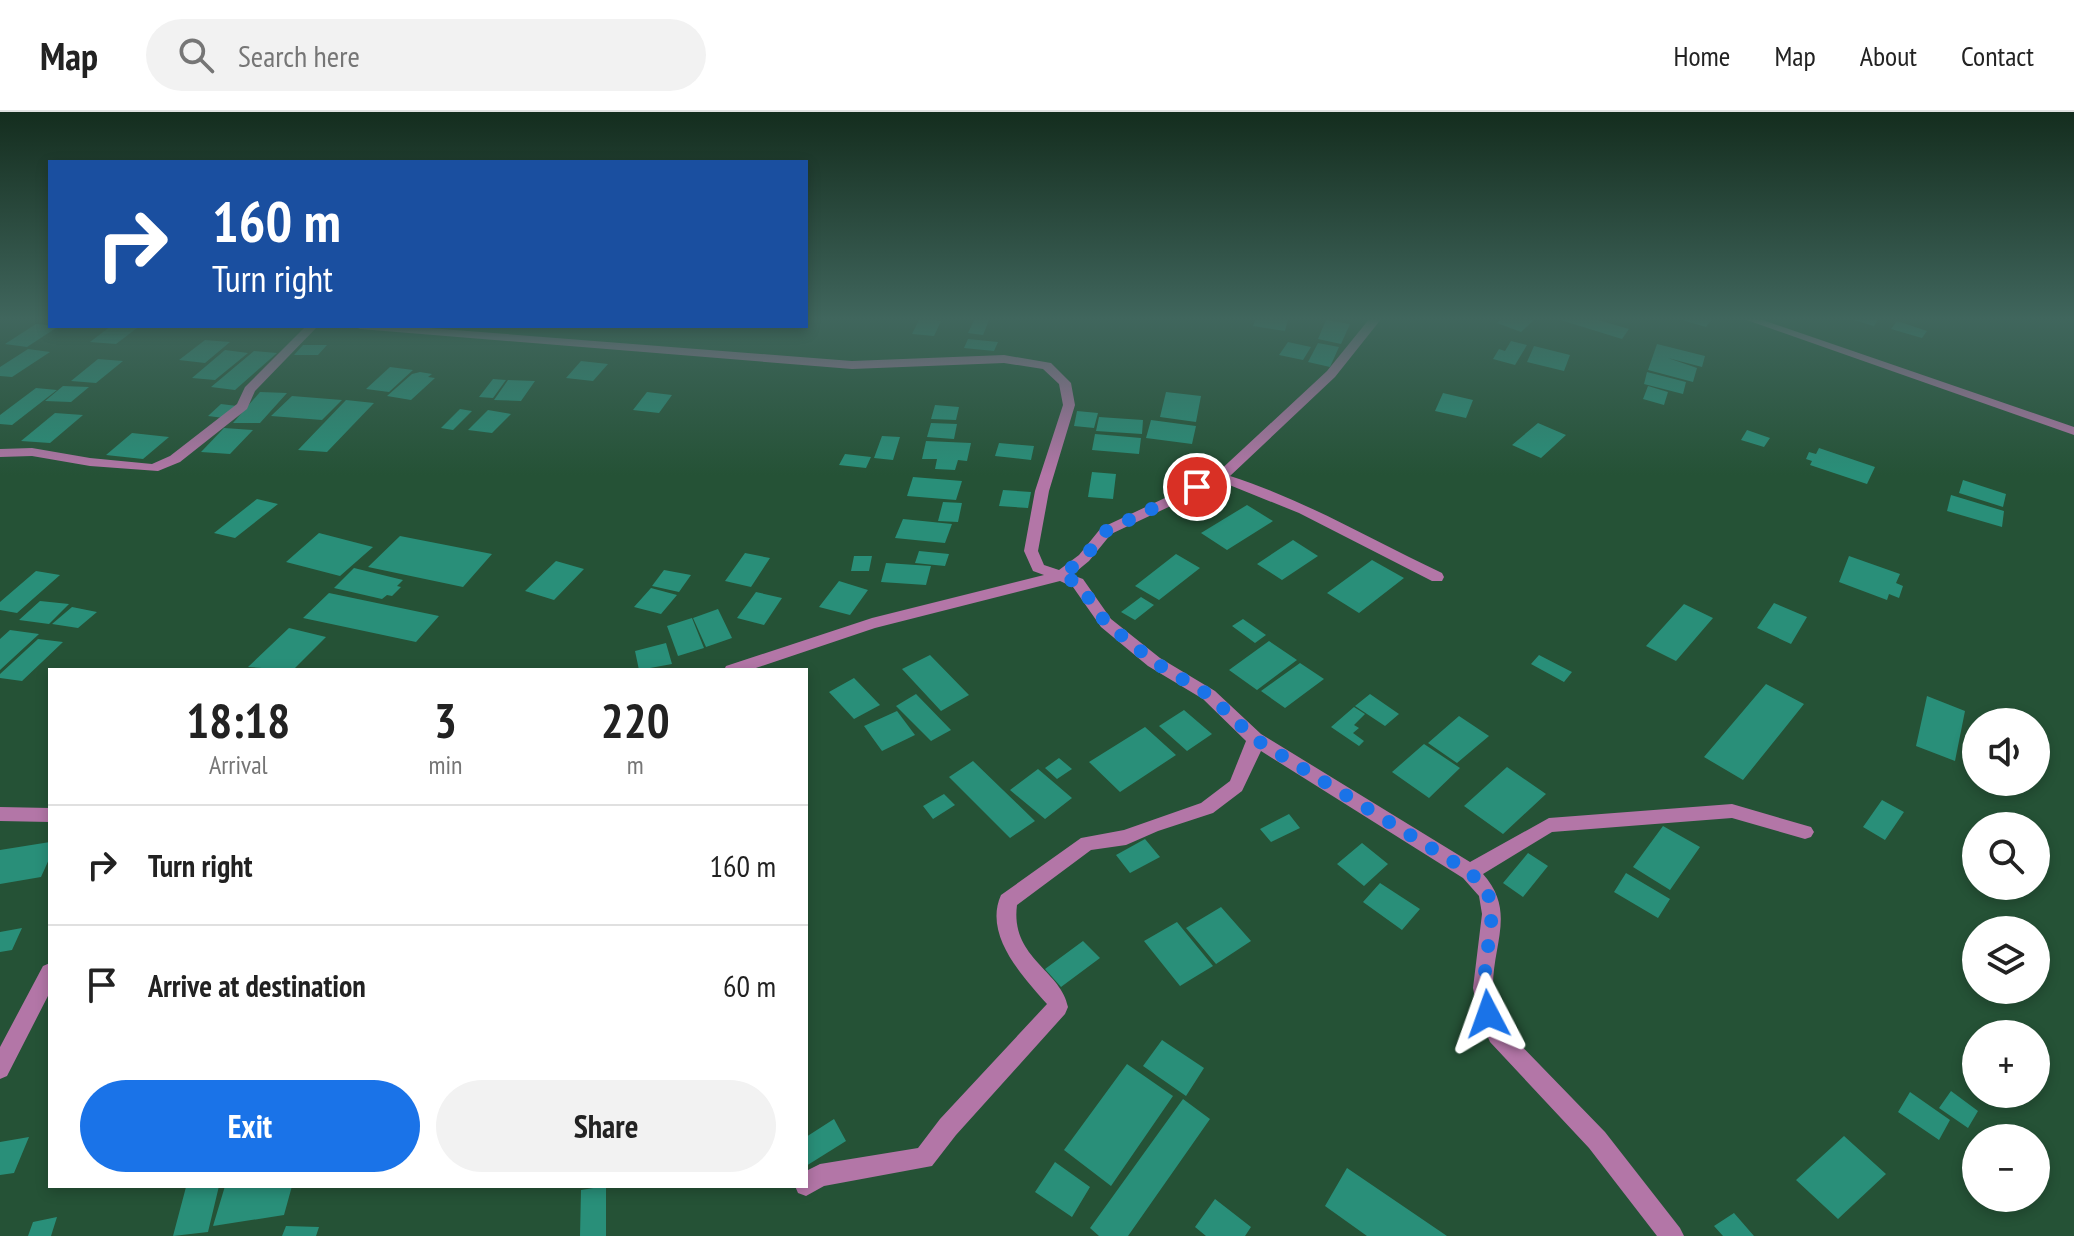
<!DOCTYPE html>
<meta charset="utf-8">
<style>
:root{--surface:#fff;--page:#f2f2f2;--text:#222;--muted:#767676;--line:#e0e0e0;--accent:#1a73e8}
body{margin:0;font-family:"PT Sans Narrow",sans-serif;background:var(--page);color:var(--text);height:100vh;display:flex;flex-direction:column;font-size:30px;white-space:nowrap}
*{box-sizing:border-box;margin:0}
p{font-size:26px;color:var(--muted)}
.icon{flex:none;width:44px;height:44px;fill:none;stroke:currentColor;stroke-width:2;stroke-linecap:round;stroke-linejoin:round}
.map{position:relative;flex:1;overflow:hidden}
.drawer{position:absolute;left:48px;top:556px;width:760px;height:520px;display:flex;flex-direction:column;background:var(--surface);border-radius:0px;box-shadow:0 4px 12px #0003}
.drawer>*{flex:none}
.banner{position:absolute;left:48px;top:48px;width:760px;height:168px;border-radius:0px;box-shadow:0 4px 12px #0003;background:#1a4fa0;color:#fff;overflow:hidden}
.fabs{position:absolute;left:1962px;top:596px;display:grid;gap:16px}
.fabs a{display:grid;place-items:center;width:88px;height:88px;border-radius:50%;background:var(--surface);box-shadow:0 4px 12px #0003;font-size:40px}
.pin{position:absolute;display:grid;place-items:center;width:68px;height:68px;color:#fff;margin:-34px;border:4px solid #fff;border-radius:50%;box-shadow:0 2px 8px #0007}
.me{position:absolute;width:88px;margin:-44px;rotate:356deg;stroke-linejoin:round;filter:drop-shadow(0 0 6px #0008)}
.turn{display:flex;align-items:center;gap:28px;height:168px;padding:0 32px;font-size:36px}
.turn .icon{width:104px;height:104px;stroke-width:2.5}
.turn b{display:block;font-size:56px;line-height:68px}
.eta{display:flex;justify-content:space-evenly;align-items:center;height:136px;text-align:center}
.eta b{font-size:48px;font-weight:800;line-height:56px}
.primary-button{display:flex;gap:16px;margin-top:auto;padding:16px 32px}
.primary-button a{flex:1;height:92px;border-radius:48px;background:var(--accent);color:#fff;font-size:32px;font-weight:800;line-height:92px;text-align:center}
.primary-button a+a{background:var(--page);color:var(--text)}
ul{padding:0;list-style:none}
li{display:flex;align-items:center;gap:24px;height:120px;padding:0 32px;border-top:2px solid var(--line)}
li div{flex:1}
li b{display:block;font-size:30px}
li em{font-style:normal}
header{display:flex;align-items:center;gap:48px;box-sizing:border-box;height:112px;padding:0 40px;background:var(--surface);border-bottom:2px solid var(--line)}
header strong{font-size:38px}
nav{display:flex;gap:44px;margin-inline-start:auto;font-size:28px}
.search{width:560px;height:72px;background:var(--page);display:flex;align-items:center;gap:20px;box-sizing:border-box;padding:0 28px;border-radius:44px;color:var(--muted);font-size:30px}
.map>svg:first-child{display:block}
</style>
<header>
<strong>Map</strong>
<div class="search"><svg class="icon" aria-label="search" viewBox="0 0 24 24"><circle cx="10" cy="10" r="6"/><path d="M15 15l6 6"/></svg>Search here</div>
<nav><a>Home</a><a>Map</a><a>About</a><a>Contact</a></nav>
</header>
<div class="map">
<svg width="2074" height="1124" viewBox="0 0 2074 1124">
<rect width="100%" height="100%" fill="#255236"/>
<path fill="#298f79" d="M920 206 941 209 934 224 912 222Z
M975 206H990L983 223 968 221Z
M1256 206H1277L1288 207 1285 219 1253 214Z
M1503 206H1536L1521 220 1497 211Z
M1554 206H1591L1629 217 1622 227Z
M1684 206H1708L1712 207 1706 215 1682 208Z
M1847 206H1879L1874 214Z
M1326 208 1350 212 1341 232 1318 227Z
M1897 209 1927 219 1922 226 1891 217Z
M36 212 59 214 27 235 5 232Z
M111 214 137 216 116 232 90 230Z
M968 227 998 230 994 239 964 236Z
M205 228 230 230 205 251 179 248Z
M1511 229 1527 233 1515 253 1493 247 1499 237 1505 239Z
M1288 230 1311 235 1303 248 1279 243Z
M1318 231 1339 235 1330 255 1308 250Z
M1657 232 1705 244 1702 255 1668 246 1697 256 1693 270 1648 258Z
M303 233H327L318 243H294Z
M1534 234 1570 243 1564 259 1527 250Z
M28 237 50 240 12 265 0 264V255Z
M225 238 248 241 215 268 192 266Z
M254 239 277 241 235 278 211 275Z
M98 247 123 249 96 271 71 269Z
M581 249 608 252 593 269 566 266Z
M390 255 413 258 389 280 366 277Z
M420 260 432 262 428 265 435 266 411 288 387 284 412 262Z
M1647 260 1686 270 1683 282 1644 272Z
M493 267 506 268 493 286 479 285Z
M508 268 535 269 521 289 494 288Z
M63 274 89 275 71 290 45 289Z
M1648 274 1668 280 1664 293 1643 287Z
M36 276 57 278 12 313 0 312V303Z
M260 280 287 281 260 311H233Z
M647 280 672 283 659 301 633 298Z
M1166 280 1201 284 1196 310 1160 305Z
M1443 281 1473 288 1466 306 1435 299Z
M292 284 342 288 322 308 271 304Z
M346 288 374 291 327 340 298 338Z
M221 292 237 294 224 306 208 304Z
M935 293 959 295 956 308 931 307Z
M460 297 472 299 453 318 441 316Z
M488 298 511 302 492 321 468 318Z
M1077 299 1098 301 1094 316 1074 314Z
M55 301 83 303 50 331 21 329Z
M1099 305 1143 308 1142 322 1096 319Z
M1151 308 1196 314 1192 332 1146 326Z
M931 311 957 312 954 327 927 325Z
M1538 311 1566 323 1541 346 1512 333Z
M224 316 253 318 230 342 201 340Z
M1747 318 1770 326 1764 335 1741 328Z
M132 321 169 325 143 347 106 343Z
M1095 322 1141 326 1139 342 1092 338Z
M882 324 900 325 893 348 874 346Z
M926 329 971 331 967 349 958 348 955 358 935 357 937 347H922Z
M999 331 1034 334 1031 348 995 344Z
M1819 336 1875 355 1867 372 1810 353 1812 349 1806 347 1809 340 1816 342Z
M845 342 871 345 866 356 839 353Z
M1092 360 1116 362 1113 387 1088 385Z
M913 365 962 369 956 388 907 384Z
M1963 368 2006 382 2003 395 1959 381Z
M1003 378 1031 380 1028 396 999 394Z
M1951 383 2004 399 2002 415 1947 399Z
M257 387 278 392 235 426 214 421Z
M943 390 962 391 958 410 938 409Z
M1247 393 1273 409 1227 438 1201 421Z
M903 407 952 412 945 431 895 426Z
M319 421 373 435 340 464 286 450Z
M400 424 492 442 463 475 368 455Z
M1293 428 1318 444 1282 468 1257 452Z
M919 439 949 442 945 454 915 451Z
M745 441 770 446 751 475 725 469Z
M1176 442 1200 456 1159 488 1135 474Z
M854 444H872L869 459H851Z
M1849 444 1900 462 1896 471 1903 474 1899 486 1889 482 1887 488 1839 470Z
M1372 448 1404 466 1359 501 1327 481Z
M556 449 584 457 554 488 525 479Z
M886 451 931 454 926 473 881 470Z
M354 456 403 468 397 474 401 475 392 484 387 483 382 487 334 476Z
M664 458 691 463 679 480 652 474Z
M36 459 60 463 17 501 0 498V490Z
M839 469 868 478 850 503 819 495Z
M651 476 677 483 661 502 634 495Z
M756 480 782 486 764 513 737 506Z
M329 481 439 504 416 530 303 506Z
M1141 485 1154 493 1135 508 1121 500Z
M40 489 69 492 49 512 19 508Z
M1774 491 1807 505 1791 532 1757 516Z
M1684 492 1713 506 1676 549 1646 534Z
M72 495 97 500 78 516 52 512Z
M718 497 732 526 706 535 693 506Z
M692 506 704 536 678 544 667 514Z
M1243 507 1266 523 1255 531 1232 514Z
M289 516 326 525 293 558 248 555Z
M10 518 39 522 0 558V527Z
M38 527 63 530 22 569 0 566V562Z
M1269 529 1297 548 1257 578 1229 558Z
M666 531 672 552 639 558 635 539Z
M930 543 969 583 941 599 902 557Z
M1539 543 1572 560 1564 570 1531 552Z
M1300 551 1324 567 1285 596 1261 579Z
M854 566 880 593 854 607 829 580Z
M1766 572 1804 592 1743 668 1704 645Z
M916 582 951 618 931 629 896 594Z
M1370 582 1399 602 1385 614 1355 594Z
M1927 584 1965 599 1955 649 1916 634Z
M1354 595 1365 602 1354 613 1359 616 1353 621 1364 629 1359 634 1331 615Z
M1184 598 1212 622 1187 639 1159 614Z
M897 599 915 623 882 639 864 614Z
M1459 604 1489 624 1457 651 1428 631Z
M1145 615 1176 643 1120 680 1089 650Z
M1424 632 1460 656 1429 686 1392 660Z
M1059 646 1072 657 1057 667 1045 656Z
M973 649 1035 709 1010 726 949 665Z
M1507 655 1546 682 1503 722 1464 694Z
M1038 657 1072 686 1045 707 1010 678Z
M944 682 955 693 933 707 923 694Z
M1882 688 1904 700 1885 728 1863 715Z
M1289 702 1300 716 1271 730 1260 717Z
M1663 714 1700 735 1670 778 1633 755Z
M1145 727 1160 745 1130 761 1116 743Z
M50 730V745L41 765 0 772V738Z
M1362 731 1388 752 1364 774 1337 752Z
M1528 741 1548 754 1523 785 1503 771Z
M1626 761 1670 787 1658 806 1614 780Z
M1380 771 1420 797 1402 818 1363 790Z
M1221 795 1251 829 1216 852 1186 816Z
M1177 810 1213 854 1180 874 1144 829Z
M22 816 12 838 0 840V820Z
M1083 829 1100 846 1061 875 1045 857Z
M1162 928 1204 956 1186 984 1143 954Z
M1127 952 1173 984 1111 1074 1064 1038Z
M1951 979 1978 999 1968 1016 1939 996Z
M1910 980 1950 1008 1939 1028 1898 1000Z
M1183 987 1210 1007 1128 1124H1099L1090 1116Z
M834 1007 846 1029 806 1054V1025Z
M1844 1024 1886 1062 1838 1107 1796 1068Z
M29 1025 14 1061 0 1063V1030Z
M1055 1050 1090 1075 1072 1105 1035 1080Z
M1347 1056 1447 1124H1367L1325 1094Z
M219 1074 208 1120 173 1124 186 1075Z
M225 1074H292L284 1103 213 1114Z
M606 1074V1124H580L581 1078Z
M1215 1087 1251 1115 1245 1124H1206L1195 1115Z
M1734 1101 1754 1124H1723L1714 1114Z
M57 1105 51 1124H28L33 1110Z
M286 1114 319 1115 316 1124H282Z"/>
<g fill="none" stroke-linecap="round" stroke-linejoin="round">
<path fill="#b376a7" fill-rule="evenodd" d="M1370 206H1382L1335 265 1230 364C1305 388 1372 428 1442 461L1444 465 1442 469H1432L1299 401 1222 370 1111 422 1089 449 1072 463 1083 467 1111 507 1160 546 1215 579 1261 622 1470 750 1549 706 1732 692 1811 715 1814 720 1811 725 1805 727 1732 706 1552 720 1483 762C1516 799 1493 831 1493 874 1493 888 1499 903 1504 916L1605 1020 1680 1116 1684 1124H1657L1589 1036 1490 930 1478 902 1473 876 1482 802 1479 784 1463 766 1261 639 1242 679 1213 701 1158 719 1126 733 1091 738 1017 793C1010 846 1061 858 1068 895L1065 902 956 1023 932 1054 824 1074 806 1084 798 1081 795 1074H806V1059L820 1052 918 1036 940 1007 1047 892C1023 865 983 823 1001 783L1081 726 1124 718 1201 691 1230 669 1246 629 1203 587 1148 554 1101 515 1073 475 1060 469 875 516 750 558H724L726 554 872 506 1044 463 1033 459 1024 439 1035 379 1063 293 1059 272 1043 257 1004 251 852 257 360 217 354 214H403L852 249 1004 243 1051 251 1071 271 1075 293 1049 379 1038 439 1044 453 1059 458 1079 443 1101 416 1216 362 1327 259Z
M1741 206H1757L2074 315V323Z
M306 214H318L255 279 247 297 180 350 158 359 90 354 32 344 0 345V337L32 336 90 346 152 352 170 344 237 292 245 275Z
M0 695 50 696V710L0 709Z
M50 851V880L7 964 0 967V935L43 854Z"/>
</g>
<linearGradient id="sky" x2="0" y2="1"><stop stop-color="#142d1e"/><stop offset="0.57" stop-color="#40665d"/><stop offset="1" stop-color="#40665d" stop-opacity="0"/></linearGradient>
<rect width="2074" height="363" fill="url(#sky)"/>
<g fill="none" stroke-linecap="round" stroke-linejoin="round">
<path stroke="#1a73e8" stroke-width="14" stroke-dasharray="0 25.2" d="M1197 375 1106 419 1084 446 1061 464 1078 471 1106 511 1154 550 1209 583 1255 627 1470 760 1488 781 1492 802 1483 876 1488 902"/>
</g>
</svg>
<div class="fabs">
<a><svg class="icon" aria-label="sound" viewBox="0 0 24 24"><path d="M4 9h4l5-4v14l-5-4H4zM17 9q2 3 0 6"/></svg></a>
<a><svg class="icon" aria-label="search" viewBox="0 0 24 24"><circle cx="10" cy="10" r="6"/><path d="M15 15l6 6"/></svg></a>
<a><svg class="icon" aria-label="layers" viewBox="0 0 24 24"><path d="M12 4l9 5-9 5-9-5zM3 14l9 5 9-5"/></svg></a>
<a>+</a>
<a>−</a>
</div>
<div class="pin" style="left:1197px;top:375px;background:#d93025"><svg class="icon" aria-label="arrive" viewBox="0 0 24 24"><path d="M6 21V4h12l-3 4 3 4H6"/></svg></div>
<svg class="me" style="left:1488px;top:902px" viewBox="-20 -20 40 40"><path d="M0-17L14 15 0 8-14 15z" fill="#1a73e8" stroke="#fff" stroke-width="4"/></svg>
<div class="banner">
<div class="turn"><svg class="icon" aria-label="right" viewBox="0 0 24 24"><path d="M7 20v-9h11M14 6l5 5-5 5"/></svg><div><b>160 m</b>Turn right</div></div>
</div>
<section class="drawer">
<div class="eta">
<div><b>18:18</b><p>Arrival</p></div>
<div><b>3</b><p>min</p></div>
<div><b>220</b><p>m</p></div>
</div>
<ul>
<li><svg class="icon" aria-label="right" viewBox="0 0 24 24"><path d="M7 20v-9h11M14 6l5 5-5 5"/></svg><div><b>Turn right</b></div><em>160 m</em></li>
<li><svg class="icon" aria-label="arrive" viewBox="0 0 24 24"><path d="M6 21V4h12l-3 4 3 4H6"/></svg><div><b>Arrive at destination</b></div><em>60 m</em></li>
</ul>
<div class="primary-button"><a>Exit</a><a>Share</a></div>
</section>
</div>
